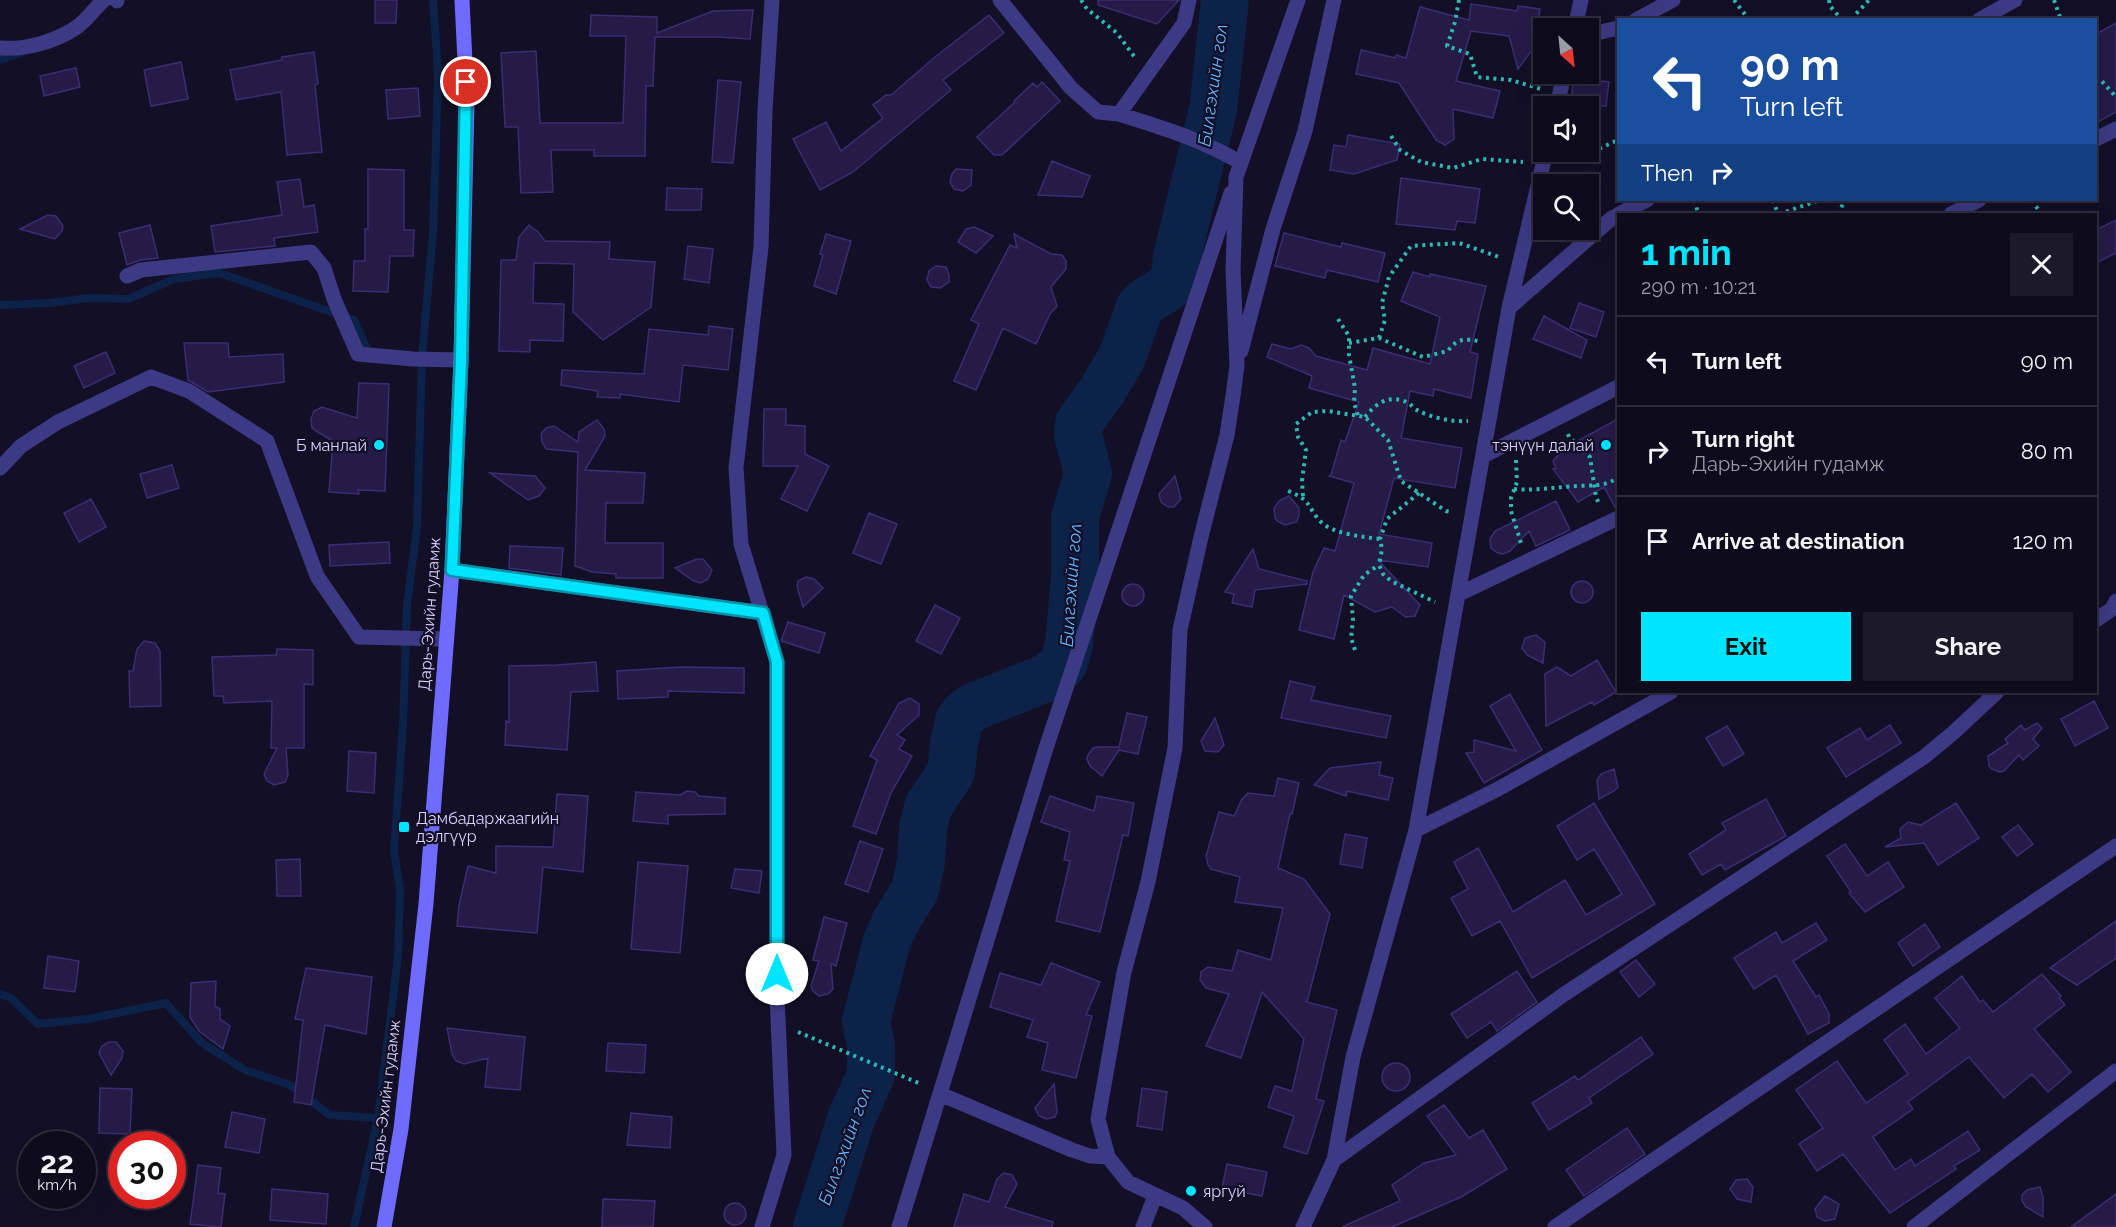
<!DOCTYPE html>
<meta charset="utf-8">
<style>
:root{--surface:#0e0b1c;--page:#1c1929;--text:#f1f3f6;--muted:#9b9ba3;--line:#2e2b3b;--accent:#00e5ff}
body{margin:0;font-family:Raleway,sans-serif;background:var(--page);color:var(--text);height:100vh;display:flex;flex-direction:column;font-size:22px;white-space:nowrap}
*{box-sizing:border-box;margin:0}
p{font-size:20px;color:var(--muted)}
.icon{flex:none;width:33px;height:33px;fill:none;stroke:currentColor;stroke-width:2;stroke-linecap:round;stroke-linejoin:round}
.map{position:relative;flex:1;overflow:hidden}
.details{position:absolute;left:1617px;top:213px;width:480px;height:480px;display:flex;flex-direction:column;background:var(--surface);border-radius:0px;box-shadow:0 6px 24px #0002,0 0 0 2px var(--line)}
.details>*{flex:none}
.top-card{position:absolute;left:1617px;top:18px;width:480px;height:183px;border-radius:0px;box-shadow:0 6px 24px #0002,0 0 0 2px var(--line);background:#1a4fa0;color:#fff;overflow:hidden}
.needle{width:39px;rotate:153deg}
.tools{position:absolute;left:1533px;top:18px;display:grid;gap:12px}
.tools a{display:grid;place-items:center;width:66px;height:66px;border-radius:0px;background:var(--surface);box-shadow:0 6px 24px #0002,0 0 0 2px var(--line);font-size:30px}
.speed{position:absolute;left:18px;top:1131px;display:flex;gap:12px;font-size:30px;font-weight:700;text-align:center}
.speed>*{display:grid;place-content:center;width:78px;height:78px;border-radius:50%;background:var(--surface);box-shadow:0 6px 24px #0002,0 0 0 2px var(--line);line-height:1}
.speed small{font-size:15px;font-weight:400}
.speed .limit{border:9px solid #d22;background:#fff;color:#111}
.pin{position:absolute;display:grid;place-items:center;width:51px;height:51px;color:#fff;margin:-26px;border:3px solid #fff;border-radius:50%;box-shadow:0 2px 6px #0007}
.me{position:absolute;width:66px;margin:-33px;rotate:0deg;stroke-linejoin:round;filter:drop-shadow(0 0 4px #0008)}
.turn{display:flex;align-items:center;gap:21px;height:126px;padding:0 24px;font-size:27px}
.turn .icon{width:78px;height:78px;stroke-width:2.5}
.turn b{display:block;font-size:42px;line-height:51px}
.then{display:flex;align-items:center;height:57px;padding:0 24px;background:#0003;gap:12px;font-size:22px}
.round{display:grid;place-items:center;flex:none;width:63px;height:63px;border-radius:0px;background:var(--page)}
.headline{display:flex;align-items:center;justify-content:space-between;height:102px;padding:0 24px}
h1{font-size:36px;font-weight:700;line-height:45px;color:var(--accent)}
.primary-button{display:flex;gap:12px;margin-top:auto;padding:12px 24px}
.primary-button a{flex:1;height:69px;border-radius:0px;background:var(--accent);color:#111;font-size:24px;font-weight:700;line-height:69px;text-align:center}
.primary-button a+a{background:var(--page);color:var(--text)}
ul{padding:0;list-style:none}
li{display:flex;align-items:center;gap:18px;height:90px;padding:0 24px;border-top:2px solid var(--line)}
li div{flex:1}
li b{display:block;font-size:22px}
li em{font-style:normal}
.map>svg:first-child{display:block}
</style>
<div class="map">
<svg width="2116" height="1227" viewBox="0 0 2116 1227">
<rect width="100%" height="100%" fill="#130f26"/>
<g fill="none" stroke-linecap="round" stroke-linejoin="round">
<path stroke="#0c2248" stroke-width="8" d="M0 60 22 52
M0 305 50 303 89 298 128 299 174 279 220 273 354 320 368 351 374 353
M0 994 11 998 38 1024 88 1019 166 1003 202 1043 245 1070 290 1085 330 1115 378 1118
M354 1227 378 1118 398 957 400 890 394 850 403 724 407 605 417 527 422 356 433 233 436 142 438 72 433 0"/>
<path stroke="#0c2248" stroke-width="48" d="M817 1227 851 1119 871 1075V1046L866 1021 887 941 896 921 915 890 921 862 923 827 928 807 951 772 954 743 959 721 965 713 973 707 1046 678 1061 667 1064 662 1069 644 1075 577V518L1088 473 1078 435 1079 423 1102 391 1122 357 1140 307C1149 295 1168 293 1173 280 1176 273 1176 263 1177 256L1213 110 1225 0"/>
</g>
<path fill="#241b47" stroke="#3b2d73" stroke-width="1.5" d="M375 0H397L396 23H375Z
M1098 0H1179L1157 24 1098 5Z
M1471 4 1517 11 1518 6 1540 9 1535 46 1518 69 1509 36 1471 31 1456 81 1500 91 1493 118 1453 109 1454 139 1445 145 1436 140 1399 83 1356 74 1361 50 1395 58 1396 55 1406 58 1420 7 1469 20Z
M753 10 750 39 717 37H655L653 86H646L645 156H594V150H551L553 192 521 193 518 127H505L501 53 536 51 540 123H623L626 36H590L591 15 657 17V33L713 11Z
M989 15 1004 33 943 80 951 90 853 172 820 190 793 139 826 122 841 151 883 118 873 105 886 95H891L935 57Z
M2116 23V112L2096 123V34Z
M314 52 318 84 315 85 322 152 287 155 281 92 236 100 230 70 282 60V57Z
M181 62 188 99 151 106 144 70Z
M76 68 80 87 44 96 40 76Z
M1574 78 1609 82 1606 106H1579L1571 100Z
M718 80 741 82 733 163 712 162Z
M1042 82 1060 101 1002 155H994L977 137 1015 102 1014 101 1033 83 1037 87Z
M418 88 420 116 388 119 386 90Z
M1348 135 1400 144 1397 160 1354 174 1330 170 1334 145 1346 147Z
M1052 161 1090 176 1082 197 1038 195Z
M368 169 404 170V230H414L413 256H390L388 292 353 291 354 261H365V229H368Z
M956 169 972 170 971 185 963 191 954 189 950 182 952 174Z
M1401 178 1480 189 1475 223 1457 221 1455 230 1396 224Z
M300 179 304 207 314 205 318 232 274 238 275 246 215 252 211 226 282 215 277 182Z
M667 188 702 189 701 210H666Z
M48 215 56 216 63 226 62 231 55 239 20 229Z
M2116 220V253L2096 263V230Z
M150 225 158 258 140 260 127 265 119 233Z
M529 225 538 232 545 241 610 242 609 259 655 262 651 307 603 340 573 312 574 264 534 263 533 303 564 304 563 341 530 340V352L499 351 501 260H516L519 237Z
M974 227 993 236 976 253 958 242 966 229Z
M1284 233 1341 247 1342 243 1385 253 1378 282 1327 270 1325 278 1275 266Z
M826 234 851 241 836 294 814 286 823 255 820 254Z
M1014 234 1051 254 1062 255 1066 261V269L1051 287 1057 306 1050 314 1036 344 1003 328 976 390 954 381 979 324 971 320 1010 245 1017 248Z
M688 246 713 249 709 283 684 279Z
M936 266 946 267 949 275V282L940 288 931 287 927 280 929 271Z
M1413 272 1430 277V274L1486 286 1470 352 1478 354 1471 398 1434 389 1433 396 1410 391 1401 438 1462 448 1455 488 1394 478 1379 534 1432 543 1428 567 1378 560 1420 605 1415 616 1406 617 1392 607 1375 612 1344 595 1334 639 1299 630 1313 572 1324 548 1335 551 1354 483 1329 476 1331 475 1341 440 1345 442 1359 402 1309 388 1312 376 1267 357 1272 344 1291 349 1301 345 1309 348 1316 356 1367 370 1373 348 1430 364 1440 317 1401 301Z
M1579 303 1604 312 1596 337 1570 328Z
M1544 316 1587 340 1581 358 1533 339Z
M709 326 733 329 728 370 683 365 679 402 620 394V398L597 397 598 391 561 385 562 370 644 374 649 329 708 335Z
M184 343H228L229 357 283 354 284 382 208 392 188 380Z
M106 352 115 373 84 388 74 366Z
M359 383 389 384 385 491 358 490 359 494 329 492 333 441 316 431 312 428 311 419 314 411 322 407 357 418Z
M764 409H786V425L805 426V454L829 466 807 511 781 499 798 466H763Z
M1618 419V508L1616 509 1604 487 1578 502 1553 469 1556 468 1553 461 1566 447Z
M597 420 604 429 605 436 585 470 645 473 643 503H606L605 543H663V578H616V574L592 572 575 566 578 452 546 449 542 442 541 434 546 428 554 426 578 442 579 432Z
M172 465 179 488 147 498 140 474Z
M490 473 535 476 545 488 539 496 528 500Z
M1175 476 1181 499 1174 507H1168L1161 502 1159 494Z
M1289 496 1299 508V516L1296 522 1285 525 1277 521 1275 518 1274 508 1279 501Z
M91 499 106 527 79 542 64 513Z
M1556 501 1570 530 1536 546 1529 531 1510 551 1503 554 1498 553 1491 548 1490 539 1495 531Z
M869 513 897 524 881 564 853 553Z
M389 542 390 563 330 566 329 545Z
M510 546 563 548 561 575 509 568Z
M1253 549 1259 569 1307 581V584L1255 590 1252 607 1232 603 1234 594 1225 592Z
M697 559H703L712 570 708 579 701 583 694 581 675 568Z
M806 577 814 579 823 588 803 607 797 586 798 581Z
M1571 592a11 11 0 1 1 22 0a11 11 0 1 1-22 0Z
M1122 595a11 11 0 1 1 22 0a11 11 0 1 1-22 0Z
M935 605 960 618 941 654 916 641Z
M788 622 825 633 819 653 781 641Z
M1536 635 1545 642 1543 663 1527 655 1522 648 1525 638Z
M144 641 155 643 160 651 161 706 130 707 129 671H133L137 649Z
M277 649 313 650V685L304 684V748H286L288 775 285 782 274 785 267 781 264 774 277 748H271L272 701 224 703 223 696H214L212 657 276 655Z
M1597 660 1616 692 1594 705 1592 702 1546 726 1545 674 1557 667 1571 676Z
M596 662 598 691 571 692 567 750 505 745 506 721 509 722V666L557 665Z
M681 667 744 668V693L668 691V697L618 699 617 671Z
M1290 681 1315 687 1311 700 1391 716 1386 738 1281 718Z
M1510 694 1542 750 1484 783 1466 753 1474 752V740L1516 751 1490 706Z
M910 698 919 704V715L897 735 905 740 899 749 912 756 891 793 876 834 853 826 877 760 870 756 899 703Z
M2094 701 2108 728 2075 746 2061 719Z
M1127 713 1147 717 1138 754 1119 750 1102 776 1090 766 1087 759 1088 755 1093 748 1097 747H1119Z
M1215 718 1224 745 1218 752 1205 751 1201 741Z
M2037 723 2042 728 2033 739 2039 746 2023 760 2019 755 2004 771 1999 772 1992 769 1989 766 1988 756 2008 743 2005 739 2021 725 2025 730Z
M1890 725 1901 743 1846 777 1827 748 1860 728 1867 740Z
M1727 726 1744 754 1723 766 1706 738Z
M349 751 376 753 374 793 347 791Z
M1381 762 1379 775 1393 778 1388 800 1347 791 1346 796 1314 785 1330 768Z
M1614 769 1618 787 1614 791 1599 799 1597 780 1601 774Z
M1278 778 1299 783 1292 814H1290L1278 868 1304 879 1330 914 1307 1002 1337 1010 1316 1099 1324 1101 1307 1154 1284 1147 1294 1116 1268 1107 1275 1086 1292 1091 1304 1039 1262 992 1241 1058 1206 1046 1229 994 1206 988 1200 980 1201 972 1208 967 1232 971 1238 950 1271 960 1283 908 1235 902 1240 877 1211 869 1208 865 1206 856 1219 812 1234 816 1242 799 1248 793 1274 796Z
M687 791 695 792 699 796 725 798V814L668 815V824L633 821 636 792 680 795Z
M557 794 588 796 583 872 543 867 537 933 457 926 459 905 468 866 496 873V846L553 847Z
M1050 796 1094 811 1097 796 1134 803 1128 836 1123 835 1100 932 1056 921 1070 861 1064 860 1070 832 1041 822Z
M1766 799 1786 836 1725 870 1721 864 1702 875 1689 854 1726 830 1722 823Z
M1594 803 1655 904 1532 978 1500 921 1472 936 1451 898 1468 889 1454 862 1478 848 1513 912 1565 880 1586 915 1622 894 1594 849 1577 860 1557 826Z
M1956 803 1979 838 1938 865 1924 843 1885 847 1901 838 1900 829 1908 822 1921 825Z
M2018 825 2033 844 2017 856 2002 837Z
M1345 834 1367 838 1362 868 1340 864Z
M860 841 883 849 868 892 845 884Z
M1845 844 1867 876 1888 862 1904 887 1865 912 1849 893 1851 892 1827 856Z
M300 859 301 896H277L276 860Z
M638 862 688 866 680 953 631 949Z
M735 869 762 871 759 893 731 888Z
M824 917 847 923 836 966 831 964 833 989 828 994 819 996 813 991 811 986 819 961 813 960Z
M2116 921V958L2077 985 2050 968Z
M1816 923 1827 940 1793 961 1816 997 1819 995 1829 1014V1023L1808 1034 1776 975 1754 989 1734 958 1776 932 1782 943Z
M1925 924 1940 947 1913 966 1898 943Z
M48 956 79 961 75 992 44 988Z
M1636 960 1655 984 1639 997 1620 972Z
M1051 963 1100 982 1086 1015 1092 1016 1076 1078 1042 1070 1048 1043 1027 1037 1033 1020 990 1007 1000 973 1041 985Z
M306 968 372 977 366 1034 325 1025 311 1105 294 1102 303 1020 295 1019Z
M1517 971 1537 1002 1497 1031 1491 1022 1467 1038 1451 1014Z
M2042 974 2061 996 2059 998 2065 1005 2034 1029 2071 1072 2048 1092 2032 1074 2004 1098 1969 1057 1908 1102 1913 1109 1873 1137 1895 1170 1911 1159 1915 1166 1968 1131 1980 1150 1954 1166 1956 1169 1890 1213 1843 1154 1817 1171 1799 1144 1823 1128 1796 1090 1837 1061 1866 1103 1908 1074 1884 1040 1905 1024 1926 1054 1960 1028 1935 998 1962 976 1980 1002 1983 1000 1993 1012Z
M216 981 215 1006 220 1009V1019L230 1026 223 1049 199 1031 190 1017 191 983Z
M447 1028 525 1037 520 1090 485 1087 488 1058 464 1064 456 1061 452 1054Z
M1641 1037 1653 1054 1589 1098 1592 1103 1549 1130 1532 1103 1575 1076 1578 1080Z
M109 1042H116L123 1051 122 1058 111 1075 99 1053 102 1046Z
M608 1043 646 1045 644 1073 606 1071Z
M1382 1077a14 14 0 1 1 28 0a14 14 0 1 1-28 0Z
M1054 1084 1057 1112 1055 1117 1046 1119 1039 1116 1035 1108Z
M100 1088 132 1089 130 1134 99 1133Z
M1142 1088 1167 1092 1162 1130 1137 1126Z
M1444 1105 1469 1138 1483 1130 1507 1169 1461 1197 1392 1227H1342L1400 1201 1392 1185 1424 1163 1456 1155 1427 1116Z
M232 1112 265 1119 259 1153 225 1147Z
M631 1113 672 1117 670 1148 627 1145Z
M1627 1128 1645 1154 1584 1196 1566 1170Z
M1227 1164 1267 1172 1262 1196 1222 1188Z
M198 1165 221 1168 218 1193 225 1194 221 1227 190 1224Z
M1004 1173 1012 1175 1017 1184 1005 1207 1053 1222 1052 1227H954L964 1194 989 1202 997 1179Z
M1747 1179 1753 1187 1751 1202 1737 1199 1730 1189 1736 1180Z
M2040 1187 2043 1197V1217L2026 1207 2022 1201V1195L2027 1190Z
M272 1189 328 1194 326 1224 270 1220Z
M2116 1194V1227H2071Z
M1825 1196 1839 1204 1835 1219 1825 1221 1817 1217 1815 1209Z
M603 1199 655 1201 653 1227H602Z
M724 1214a11 11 0 1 1 22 0a11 11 0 1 1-22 0Z"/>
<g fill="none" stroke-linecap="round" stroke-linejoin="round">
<path stroke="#2fb8b0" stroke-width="4" stroke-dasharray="3 4.5" stroke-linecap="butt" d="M1081 0 1087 9 1117 33 1136 59
M1459 0 1455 22 1447 46 1470 54 1477 77 1511 80 1541 89
M1734 0 1747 17
M1829 0 1830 6 1842 20
M2054 0 2061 20
M1853 20 1854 16 1869 0
M2096 78H2099L2116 97
M1391 136 1400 150 1421 162 1453 168 1482 159 1523 162
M1564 159H1577L1618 140
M1695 200 1698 214
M1773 200 1778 214
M1840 200H1847
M2032 200 2041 214
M1779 214 1820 200
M1838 214 1845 200
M1338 319 1349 336V355L1355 388 1354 403 1358 416
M1379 338 1385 320 1382 303 1389 277 1411 246 1459 243 1499 257
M1349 343 1379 338 1423 357 1448 351C1457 338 1466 338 1482 342
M1365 417C1377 402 1391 393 1410 404 1412 406 1414 409 1417 410 1431 418 1453 422 1468 421
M1568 434 1569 437 1590 457 1596 497 1600 506
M1516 460 1517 482 1511 498V511L1521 543
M1514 489C1536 491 1556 487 1577 486 1592 485 1606 487 1618 477
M1288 491C1312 500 1306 506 1321 522 1333 534 1364 537 1380 539
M1419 493 1387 519 1380 539 1382 549 1379 565 1383 574 1391 581 1435 602
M1303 496 1302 481 1306 450 1298 437 1296 424 1312 412 1328 411 1365 417 1388 440 1401 481 1446 511 1451 512
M1355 650 1351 638 1353 620 1351 596 1364 575 1379 565
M798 1032 921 1084"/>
<path stroke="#3d3a85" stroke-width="15" d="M117 0V1
M1000 0 1071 88 1098 112 1119 114 1184 23 1189 0
M1636 20 1673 0
M1979 20 2015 0
M1575 28 1581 0
M1588 35 1618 28
M0 48C25 50 55 42 77 27 87 20 95 8 104 0
M1557 106 1564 74
M1119 114C1160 127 1204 140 1241 163
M2096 139 2116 129
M1619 214 1647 200
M1951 214 1979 200
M127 276 141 270 311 252 324 268 334 299 358 354 413 359 461 360
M1509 308 1612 218 1618 215
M1241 351 1273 229 1305 131 1334 0
M1483 456 1618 387
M0 468 21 446 58 422 151 377 189 391 267 441 317 576 359 637 445 639
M452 570 763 613
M1459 594 1618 518
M2096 620 2112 609 2116 601
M1416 830 1498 789 1671 692
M940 1094 1072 1150 1090 1156 1108 1157
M1334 1160 1563 995 1924 757 1953 733 1997 692
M762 1227 784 1155 777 996V662L741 544 736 468 761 247 765 110 772 0
M899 1227 1046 748 1231 193
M1143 1227 1155 1196
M1205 1227 1183 1208 1128 1182 1108 1157 1098 1119 1124 972 1148 882 1175 748 1180 630 1201 537 1227 435 1233 396 1237 365 1233 270 1236 177 1298 0
M1303 1227 1334 1160 1353 1057 1416 830 1509 308 1546 152
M1555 1227 2116 846
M1914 1227 2116 1071"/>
<path stroke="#6f6bff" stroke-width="15" d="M384 1227 401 1129 426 904 452 570 461 360 467 103 462 0"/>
</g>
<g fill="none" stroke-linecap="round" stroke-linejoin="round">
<g stroke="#0095a6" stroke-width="15">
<path id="route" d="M466 82 461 360 452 570 763 613 777 662V974"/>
</g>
<use href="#route" stroke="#00e5ff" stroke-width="10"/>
</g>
<g fill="#00e5ff" stroke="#130f26" stroke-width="2">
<circle cx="379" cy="445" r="6"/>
<circle cx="1606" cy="445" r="6"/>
<rect x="398" y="821" width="12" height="12" rx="3"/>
<circle cx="1191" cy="1191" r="6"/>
</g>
<g text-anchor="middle" stroke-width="4.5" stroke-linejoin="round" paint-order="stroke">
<g font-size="16" fill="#d9d4ff" stroke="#130f26" text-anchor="end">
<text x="367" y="451">Б манлай</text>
<text x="1594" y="451">тэнүүн далай</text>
<text x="416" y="824" text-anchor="start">Дамбадаржаагийн<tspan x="416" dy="18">дэлгүүр</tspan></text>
<text x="1203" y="1197" text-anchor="start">яргуй</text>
</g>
<g font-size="16" fill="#d9d4ff" stroke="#130f26">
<text transform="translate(429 614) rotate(-86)" y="6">Дарь-Эхийн гудамж</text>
<text transform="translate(385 1096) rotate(-83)" y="6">Дарь-Эхийн гудамж</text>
</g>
<g font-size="18" font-style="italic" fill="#62b6ff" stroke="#130f26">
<text transform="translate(1213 85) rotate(-82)" y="6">Билгэхийн гол</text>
<text transform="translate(1071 585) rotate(-86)" y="6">Билгэхийн гол</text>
<text transform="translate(845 1146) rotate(-70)" y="6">Билгэхийн гол</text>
</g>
</g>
</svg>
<div class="tools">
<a><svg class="needle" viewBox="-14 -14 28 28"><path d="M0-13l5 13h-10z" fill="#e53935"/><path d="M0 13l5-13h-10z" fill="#9b9ba3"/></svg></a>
<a><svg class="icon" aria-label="sound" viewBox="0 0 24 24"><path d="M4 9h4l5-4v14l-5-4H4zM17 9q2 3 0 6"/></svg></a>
<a><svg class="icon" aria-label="search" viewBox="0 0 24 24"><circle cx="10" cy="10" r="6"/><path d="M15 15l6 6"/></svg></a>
</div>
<div class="speed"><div>22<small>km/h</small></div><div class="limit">30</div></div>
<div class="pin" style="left:466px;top:82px;background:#d93025"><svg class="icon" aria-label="arrive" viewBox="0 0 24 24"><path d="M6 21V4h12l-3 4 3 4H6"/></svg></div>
<svg class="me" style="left:777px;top:974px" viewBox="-20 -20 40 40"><circle r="19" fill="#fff"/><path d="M0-13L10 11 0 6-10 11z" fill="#00e5ff"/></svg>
<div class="top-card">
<div class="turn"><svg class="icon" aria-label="left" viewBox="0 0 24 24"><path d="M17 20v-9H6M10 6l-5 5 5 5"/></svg><div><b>90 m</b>Turn left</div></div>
<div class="then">Then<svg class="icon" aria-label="right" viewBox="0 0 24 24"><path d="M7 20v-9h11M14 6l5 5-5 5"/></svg></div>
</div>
<section class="details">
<div class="headline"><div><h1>1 min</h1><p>290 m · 10:21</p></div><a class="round"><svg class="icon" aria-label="close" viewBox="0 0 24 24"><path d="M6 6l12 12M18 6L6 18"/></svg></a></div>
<ul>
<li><svg class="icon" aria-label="left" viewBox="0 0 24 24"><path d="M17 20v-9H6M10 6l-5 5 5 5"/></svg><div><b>Turn left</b></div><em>90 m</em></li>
<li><svg class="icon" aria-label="right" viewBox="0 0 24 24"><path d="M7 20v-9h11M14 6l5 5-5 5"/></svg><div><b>Turn right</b><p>Дарь-Эхийн гудамж</p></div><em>80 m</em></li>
<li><svg class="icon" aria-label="arrive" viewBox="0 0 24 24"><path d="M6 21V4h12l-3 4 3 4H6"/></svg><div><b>Arrive at destination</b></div><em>120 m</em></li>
</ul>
<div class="primary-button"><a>Exit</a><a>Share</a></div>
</section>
</div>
